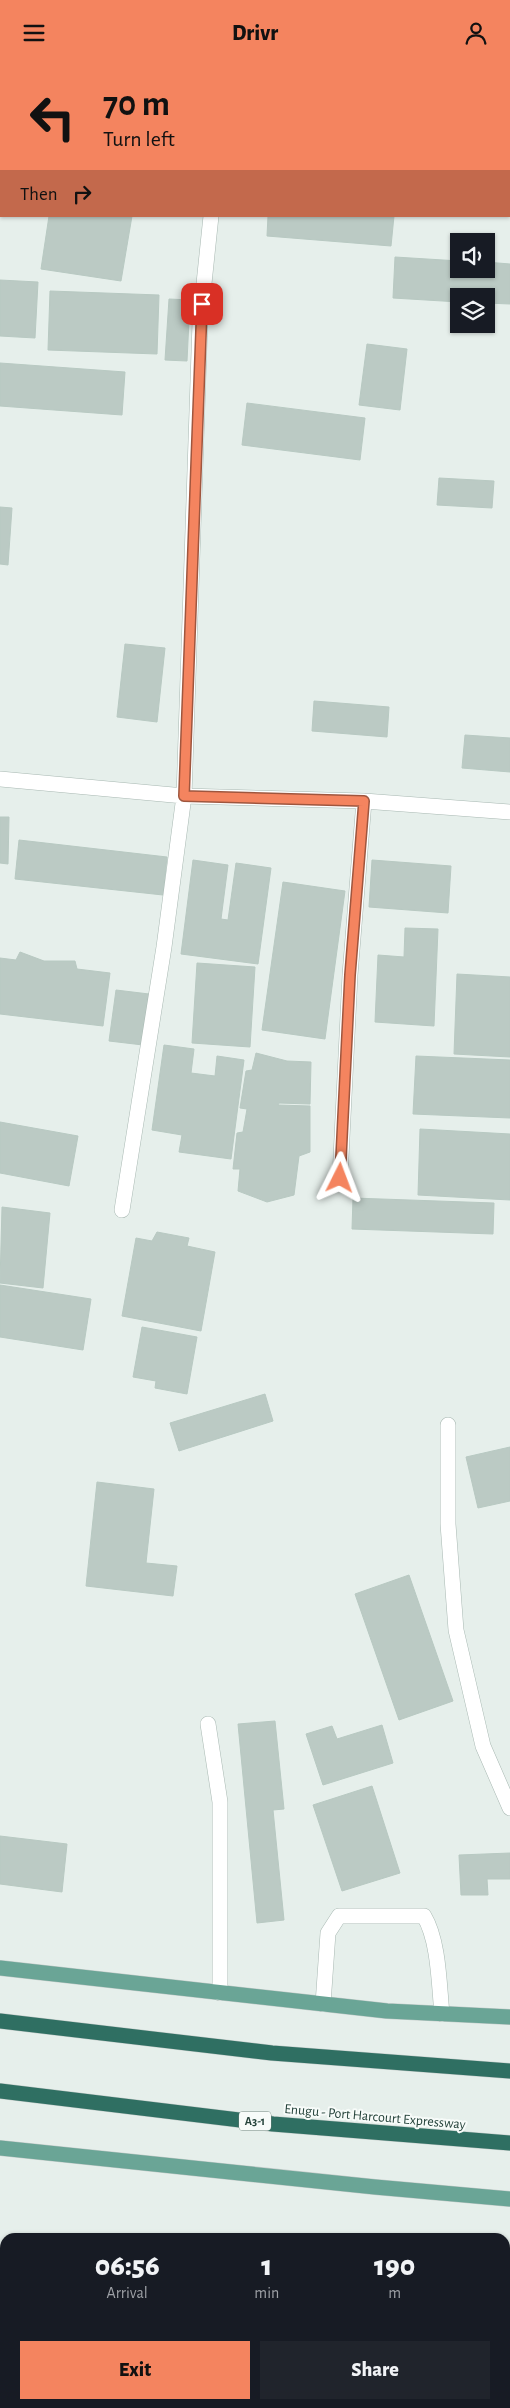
<!DOCTYPE html>
<style>
:root{--surface:#171b24;--page:#20242c;--text:#f1f3f6;--muted:#9ea1a6;--accent:#f4845f}
body{margin:0;font-family:"Alegreya Sans",sans-serif;background:var(--page);color:var(--text);height:100vh;display:flex;flex-direction:column;font-size:19px;white-space:nowrap}
*{box-sizing:border-box;margin:0}
p{font-size:16px;color:var(--muted)}
.icon{flex:none;width:28px;height:28px;fill:none;stroke:currentColor;stroke-width:2;stroke-linecap:round;stroke-linejoin:round}
.map{position:relative;flex:1;overflow:hidden}
.panel{position:absolute;left:0px;top:2168px;width:510px;height:176px;display:flex;flex-direction:column;background:var(--surface);border-radius:15px 15px 0 0;box-shadow:0 1px 4px #0004}
.panel>*{flex:none}
.top-card{position:absolute;left:0px;top:0px;width:510px;height:152px;box-shadow:0 1px 4px #0004;background:#f4845f;color:#111;overflow:hidden}
.buttons{position:absolute;left:450px;top:168px;display:grid;gap:10px}
.buttons a{display:grid;place-items:center;width:45px;height:45px;border-radius:0px;background:var(--surface);box-shadow:0 1px 4px #0004;font-size:25px}
.pin{position:absolute;display:grid;place-items:center;width:42px;height:42px;color:#fff;margin:-21px;border-radius:10px;box-shadow:0 2px 8px #0006}
.me{position:absolute;width:55px;margin:-28px;rotate:3deg;stroke-linejoin:round;filter:drop-shadow(0 0 4px #0008)}
.turn{display:flex;align-items:center;gap:18px;height:105px;padding:0 20px;font-size:22px}
.turn .icon{width:65px;height:65px;stroke-width:2.5}
.turn b{display:block;font-size:35px;line-height:42px}
.then{display:flex;align-items:center;height:48px;padding:0 20px;background:#0003;gap:10px;font-size:19px}
.eta{display:flex;justify-content:space-evenly;align-items:center;height:85px;text-align:center}
.eta b{font-size:30px;font-weight:800;line-height:35px}
.action{display:flex;gap:10px;margin-top:auto;padding:10px 20px}
.action a{flex:1;height:58px;border-radius:0px;background:var(--accent);color:#111;font-size:20px;font-weight:800;line-height:58px;text-align:center}
.action a+a{background:var(--page);color:var(--text)}
header{display:flex;justify-content:space-between;align-items:center;height:65px;padding:0 20px;background:var(--accent);color:#111;font-size:22px;font-weight:800}
.map>svg:first-child{display:block}
</style>
<header><svg class="icon" aria-label="menu" viewBox="0 0 24 24"><path d="M4 6h16M4 12h16M4 18h16"/></svg>Drivr<svg class="icon" aria-label="person" viewBox="0 0 24 24"><circle cx="12" cy="8" r="4"/><path d="M4 21q1-7 8-7t8 7"/></svg></header>
<div class="map">
<svg width="510" height="2343" viewBox="0 0 510 2343">
<rect width="100%" height="100%" fill="#e6efeb"/>
<path fill="#bbcac4" stroke="#b8c9c2" d="M257 0H314V1H257Z
M434 0H510V16L509 1Z
M0 13 1 14 0 73Z
M49 151H132L121 216 41 204Z
M268 151H394L391 181 267 171Z
M395 192 459 196V204H486V197L510 199V239L486 238V231H459V237L393 233Z
M0 215 38 217 35 273 0 271Z
M50 226 159 230 157 289 48 285Z
M169 234 190 235 187 296 165 295Z
M367 279 407 284 400 345 359 340Z
M0 298 125 307 122 350 0 341Z
M247 338 365 353 360 395 242 380Z
M439 413 494 416 492 443 437 440Z
M0 442 12 443 8 500 0 499Z
M125 579 165 583 157 657 117 652Z
M314 636 389 642 387 672 312 666Z
M465 670 510 673V707L462 703Z
M0 752H9L8 799 0 798Z
M19 775 167 792 163 830 15 814Z
M193 795 228 800 221 854 228 855 236 798 271 803 258 899 181 889Z
M372 795 451 801 448 848 369 842Z
M283 817 345 826 325 974 262 965Z
M405 863 438 864 434 961 375 957 378 890 404 892Z
M20 887 44 896H75L77 904 110 908 103 961 0 949V893L16 895Z
M197 898 255 902 250 982 192 978Z
M457 909 510 912V992L454 989Z
M116 925 149 929 143 980 109 976Z
M164 980 194 984 191 1008 215 1011 217 991 244 995 231 1094 179 1087 182 1070 152 1065Z
M256 988 287 996 311 997 310 1039 279 1038 278 1040 310 1041V1087L299 1091 294 1130 267 1137 238 1126 240 1104H233L237 1068 243 1067 247 1044 240 1043 246 1006 252 1005Z
M416 991 510 995V1053L413 1049Z
M0 1057 78 1071 69 1121 0 1108Z
M420 1064 510 1069V1135L418 1130Z
M353 1133 494 1138 493 1169 352 1164Z
M2 1142 50 1148 43 1223 0 1218Z
M157 1167 189 1173 187 1181 215 1187 201 1266 122 1251 136 1173 152 1176Z
M0 1220 91 1234 83 1285 0 1272Z
M142 1262 197 1272 187 1329 155 1323 156 1316 133 1312Z
M265 1329 273 1356 179 1386 170 1358Z
M510 1382V1436L478 1443 466 1392Z
M97 1417 154 1424 146 1498 177 1501 173 1531 86 1521Z
M409 1510 453 1636 399 1655 355 1529Z
M275 1656 284 1744 273 1745 284 1855 257 1858 238 1659Z
M382 1660 393 1698 323 1720 306 1669 332 1661 337 1674Z
M372 1721 400 1808 342 1826 313 1740Z
M0 1771 67 1779 62 1827 0 1819Z
M510 1788V1814H487L488 1830H461L459 1790Z
M0 2200 5 2202V2301L0 2299Z
M510 2254V2343H470L472 2339H505V2265Z
M0 2310 5 2312V2339H19L16 2343H0Z
M355 2339H446L444 2343H353Z"/>
<g fill="none" stroke-linecap="round" stroke-linejoin="round">
<g stroke="#a8b8b2" stroke-width="16">
<path id="minor" d="M226 1V0
M0 714 184 731 364 736 510 747
M340 1113 350 910 364 736
M122 1145 164 882 184 731 200 257 211 151
M448 1360V1459L456 1565 483 1681 510 1743
M208 1659 220 1737V1928
M323 1939 328 1868 339 1851H424C439 1876 439 1920 442 1949"/>
</g>
<g stroke="#c2cac8" stroke-width="16">
<path id="major" d="M0 1903 387 1946 510 1952
M0 2083 375 2122 510 2134"/>
</g>
<g stroke="#c2cac8" stroke-width="16">
<path id="highway" d="M0 1956 272 1988 510 2006
M0 2026 273 2059 510 2078"/>
</g>
<use href="#minor" stroke="#fff" stroke-width="15"/>
<use href="#major" stroke="#6aa596" stroke-width="15"/>
<use href="#highway" stroke="#2f6f62" stroke-width="15"/>
</g>
<g fill="none" stroke-linecap="round" stroke-linejoin="round">
<g stroke="#9f563e" stroke-width="12">
<path id="route" d="M202 239 184 731 364 736 350 910 340 1113"/>
</g>
<use href="#route" stroke="#f4845f" stroke-width="9"/>
</g>
<g text-anchor="middle" stroke-width="4" stroke-linejoin="round" paint-order="stroke">
<rect fill="#f7fbf9" stroke="#637a73" stroke-width="1" x="239" y="2046.5" width="32" height="19" rx="4"/>
<g font-size="12" font-weight="bold" fill="#24423a">
<text x="255" y="2060">A3-1</text>
</g>
<g font-size="14" fill="#24423a" stroke="#f7fbf9">
<text transform="translate(375 2051) rotate(5)" y="5">Enugu - Port Harcourt Expressway</text>
</g>
</g>
</svg>
<div class="buttons">
<a><svg class="icon" aria-label="sound" viewBox="0 0 24 24"><path d="M4 9h4l5-4v14l-5-4H4zM17 9q2 3 0 6"/></svg></a>
<a><svg class="icon" aria-label="layers" viewBox="0 0 24 24"><path d="M12 4l9 5-9 5-9-5zM3 14l9 5 9-5"/></svg></a>
</div>
<div class="pin" style="left:202px;top:239px;background:#d93025"><svg class="icon" aria-label="arrive" viewBox="0 0 24 24"><path d="M6 21V4h12l-3 4 3 4H6"/></svg></div>
<svg class="me" style="left:340px;top:1113px" viewBox="-20 -20 40 40"><path d="M0-17L14 15 0 8-14 15z" fill="#f4845f" stroke="#fff" stroke-width="4"/></svg>
<div class="top-card">
<div class="turn"><svg class="icon" aria-label="left" viewBox="0 0 24 24"><path d="M17 20v-9H6M10 6l-5 5 5 5"/></svg><div><b>70 m</b>Turn left</div></div>
<div class="then">Then<svg class="icon" aria-label="right" viewBox="0 0 24 24"><path d="M7 20v-9h11M14 6l5 5-5 5"/></svg></div>
</div>
<section class="panel">
<div class="eta">
<div><b>06:56</b><p>Arrival</p></div>
<div><b>1</b><p>min</p></div>
<div><b>190</b><p>m</p></div>
</div>
<div class="action"><a>Exit</a><a>Share</a></div>
</section>
</div>
